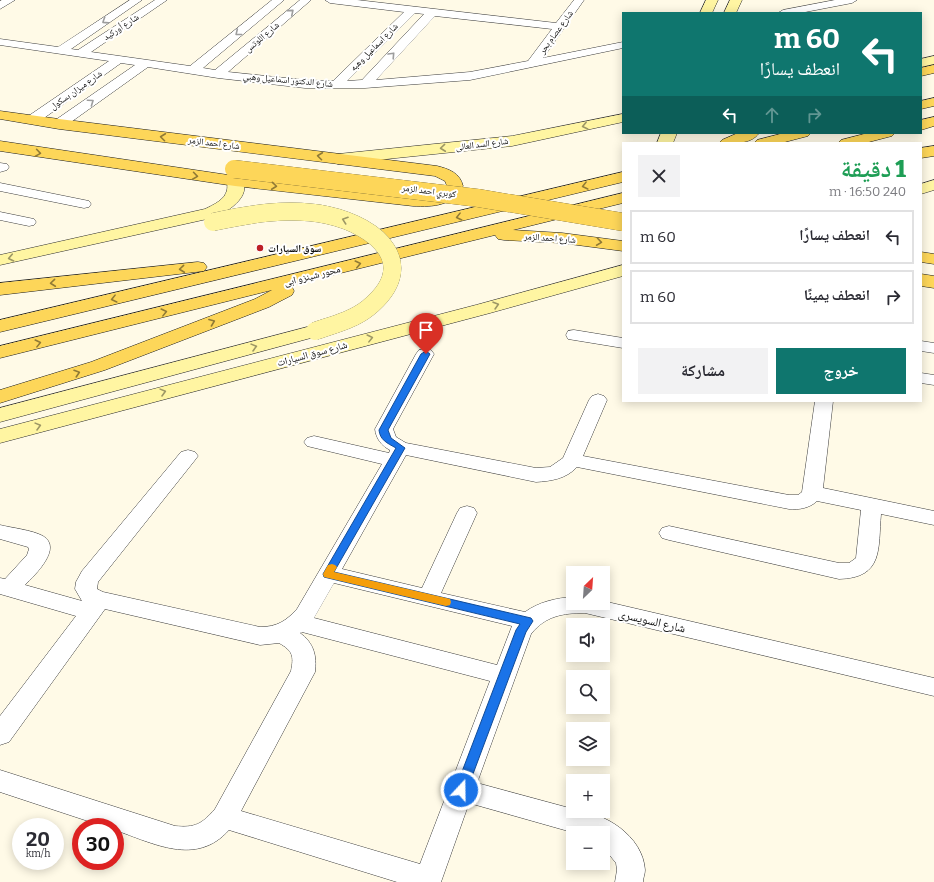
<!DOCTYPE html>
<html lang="ar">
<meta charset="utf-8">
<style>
:root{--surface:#fff;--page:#f2f2f3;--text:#2b2b33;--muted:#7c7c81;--line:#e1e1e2;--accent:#0f766e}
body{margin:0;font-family:Bitter,"Noto Naskh Arabic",serif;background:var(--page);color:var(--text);direction:rtl;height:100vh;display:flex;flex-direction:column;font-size:15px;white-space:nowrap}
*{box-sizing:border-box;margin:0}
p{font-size:13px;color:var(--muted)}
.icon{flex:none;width:22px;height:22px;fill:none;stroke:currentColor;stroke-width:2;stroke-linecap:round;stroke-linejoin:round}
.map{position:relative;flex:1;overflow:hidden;direction:ltr}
.sheet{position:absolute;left:622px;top:142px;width:300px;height:260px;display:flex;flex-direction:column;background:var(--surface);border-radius:0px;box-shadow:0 2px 10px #0003;direction:rtl}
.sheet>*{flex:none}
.top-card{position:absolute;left:622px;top:12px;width:300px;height:122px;border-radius:0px;box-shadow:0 2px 10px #0003;direction:rtl;background:#0f766e;color:#fff;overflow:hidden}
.needle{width:26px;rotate:25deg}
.fabs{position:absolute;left:566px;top:566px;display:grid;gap:8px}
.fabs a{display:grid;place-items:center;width:44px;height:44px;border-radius:0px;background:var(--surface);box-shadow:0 2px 10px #0003;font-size:20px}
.speed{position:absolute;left:12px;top:818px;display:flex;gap:8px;font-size:20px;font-weight:700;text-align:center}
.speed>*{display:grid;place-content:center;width:52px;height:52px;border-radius:50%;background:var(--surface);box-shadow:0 2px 10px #0003;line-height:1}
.speed small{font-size:10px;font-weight:400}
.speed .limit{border:6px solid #d22;background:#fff;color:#111}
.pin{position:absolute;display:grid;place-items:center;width:34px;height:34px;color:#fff;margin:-41px -17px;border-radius:50% 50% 50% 0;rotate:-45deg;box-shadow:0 0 4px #0007}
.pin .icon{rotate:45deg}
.me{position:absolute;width:44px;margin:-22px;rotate:21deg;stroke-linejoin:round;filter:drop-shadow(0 0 3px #0008)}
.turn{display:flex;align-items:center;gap:14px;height:84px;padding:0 16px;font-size:18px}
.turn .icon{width:52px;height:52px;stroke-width:2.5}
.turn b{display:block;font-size:28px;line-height:34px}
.lanes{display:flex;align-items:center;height:38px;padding:0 16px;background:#0003;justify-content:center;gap:20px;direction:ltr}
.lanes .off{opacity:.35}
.round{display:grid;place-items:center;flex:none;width:42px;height:42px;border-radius:0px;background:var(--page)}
.summary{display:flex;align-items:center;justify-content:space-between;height:68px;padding:0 16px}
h1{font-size:24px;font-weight:800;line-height:30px;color:#1e9e55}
.button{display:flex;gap:8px;margin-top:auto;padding:8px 16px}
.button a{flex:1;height:46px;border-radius:0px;background:var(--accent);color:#fff;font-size:16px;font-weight:800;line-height:46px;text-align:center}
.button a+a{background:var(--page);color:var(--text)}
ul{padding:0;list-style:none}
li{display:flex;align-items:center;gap:12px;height:54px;margin:0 8px 6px;padding:0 8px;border:2px solid var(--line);border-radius:0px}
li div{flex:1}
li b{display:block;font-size:15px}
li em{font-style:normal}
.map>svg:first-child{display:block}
</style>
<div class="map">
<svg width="934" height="882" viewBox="0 0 934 882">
<rect width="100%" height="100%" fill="#fffae7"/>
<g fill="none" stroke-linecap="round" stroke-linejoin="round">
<g stroke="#3d3d3d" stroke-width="1">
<path id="street" d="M2 0H15L0 9V1Z
M130 0H142L71 49 78 50 155 0H167L91 52 190 66 272 0H284L203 68 215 70 300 0H311L228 72 305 80 333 81 404 12 330 3 325 0H357L556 23 574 0H584L543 58 623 42V48L470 80 365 88H305L218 78 148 67 64 127H54L53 124 54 121 135 65 121 63 37 123H27L26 120 27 117 109 61 0 45V39L58 47ZM415 13 424 14 362 80 347 81ZM435 16 552 29 528 61 470 72 376 80Z
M835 0H857L852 3 800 13H778L783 10Z
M0 163 7 164 9 167 7 170 0 172Z
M0 183 84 200 89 201 91 204 89 207 84 208 0 191Z
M0 212 34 219 36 222 34 225 29 226 0 220Z
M574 330 623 338V348L568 339 566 335 568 331Z
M921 341 934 343V353L921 351Z
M425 349 431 350 434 354 393 429 396 437 406 443 536 468 550 467 563 458 589 400 592 396 598 394 604 396 607 400 583 456 789 495H798L802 492 815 401H833L823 488 934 511V525L881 514C878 548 884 578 839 579L669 540 662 538 659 533 662 528 669 526 839 563H849L856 558 861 510 817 501C810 508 799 510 789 509L577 467C566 479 551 481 536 482L406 455 342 569 422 588 457 513 460 508 467 506 474 508 477 513 441 593 525 612C539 602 556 598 573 597V603H603V601L934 678V696L585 613C563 613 545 616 531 634L477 783 573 809V811C604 811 643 836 645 870 645 874 643 878 643 882H615L617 870 616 863 603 847V833H575L469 803 441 882H397L229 830C196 867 153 843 115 830V827H106L0 792V770L175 826C195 828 202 824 215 809L291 671C294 656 293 651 279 643L260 645 105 609 9 742 0 745V716L76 616 0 594V578L5 579 27 555 29 549 28 547 0 539V525C12 528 32 530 43 536 63 548 35 575 25 585L82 601 75 589 76 582 82 571 181 452 188 450 195 452 198 456 195 460 98 582 97 589 103 592 260 627C277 627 286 621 297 609L382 464 307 446 304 442 307 438 314 436 389 453 390 450C382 446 376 439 375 429L416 354 419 350ZM334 583 512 626 497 665 314 618ZM302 632 490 681 420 864 241 811 315 672C317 656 314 643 300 633Z
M921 373 934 375V385L921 383Z"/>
</g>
<g stroke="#2c2c2c" stroke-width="1">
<path id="secondary" d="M706 0H718L712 13H700Z
M730 0H742L736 13H724Z
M934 56V64L921 67V59Z
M623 114V122L512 146 338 164 332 162 330 159 332 156 338 154 512 136Z
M661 133H677L673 143H657Z
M235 176 241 178C253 195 230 210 216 217L0 265V255L205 209C213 205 225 200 227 190 228 185 226 182 229 178Z
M934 180V190L921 194V184Z
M623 265V276L490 313 0 443V429L476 305Z
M315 325 322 327 325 331 322 335 0 422V408Z"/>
</g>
<g stroke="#1b1b1b" stroke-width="1">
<path id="primary" d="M934 65V73L921 76V68Z
M934 98V106L921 109V101Z
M0 111 59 119 437 166C449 169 460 173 463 186 452 206 434 207 413 206L235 186 0 151V141L235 176 413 196C425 197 440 198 447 186L445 181 435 176 59 129 0 119Z
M934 117V126L921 130V120Z
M738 133H759C751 145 732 143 719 143L722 140Z
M784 133H811L808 136 781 143H754L757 140Z
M868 133H895L892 136 865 143H838L841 140Z
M934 146V156L921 158V148Z
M623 172V182L0 332V320Z
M623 193V203L513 230 562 233 623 241V251L562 243 504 240 498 239 495 235 288 286 292 287 294 291 292 295 269 307 105 370 0 403V390L91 362 255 299 272 290 0 358V346Z
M921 252 934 254V264L921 262Z
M198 262 204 263 207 267 204 271 0 295V283Z
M921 274 934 276V288L921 286Z"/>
</g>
<use href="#street" fill="#fff" fill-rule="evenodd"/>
<use href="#secondary" fill="#fff5a2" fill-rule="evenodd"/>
<use href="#primary" fill="#fdd659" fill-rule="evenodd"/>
<g stroke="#2c2c2c" stroke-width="18" stroke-linecap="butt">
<path id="secondary-bridge" d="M213 222C250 214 289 207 327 215 378 226 421 265 368 308 353 320 333 325 315 331"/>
</g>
<g stroke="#1b1b1b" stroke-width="18" stroke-linecap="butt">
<path id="primary-bridge" d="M234 169 478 198 623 222"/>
</g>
<use href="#secondary-bridge" stroke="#fff5a2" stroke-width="18"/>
<use href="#primary-bridge" stroke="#fdd659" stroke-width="18"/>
</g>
<defs><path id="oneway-chevron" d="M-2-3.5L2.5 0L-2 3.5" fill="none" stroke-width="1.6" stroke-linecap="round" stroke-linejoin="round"/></defs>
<g stroke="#9d9d9d">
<use href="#oneway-chevron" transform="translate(291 12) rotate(-40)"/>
<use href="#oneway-chevron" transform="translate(105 21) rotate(147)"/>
<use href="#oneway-chevron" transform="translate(238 33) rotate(141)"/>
<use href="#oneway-chevron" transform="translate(392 55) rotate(-47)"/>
<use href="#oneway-chevron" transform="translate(91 102) rotate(-35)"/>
</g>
<g stroke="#9d9765">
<use href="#oneway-chevron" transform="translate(585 126) rotate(167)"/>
<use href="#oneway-chevron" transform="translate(443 148) rotate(174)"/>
<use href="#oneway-chevron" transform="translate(345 220) rotate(-161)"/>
<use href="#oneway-chevron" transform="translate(11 258) rotate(168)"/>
<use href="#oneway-chevron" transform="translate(496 305) rotate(-16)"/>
<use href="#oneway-chevron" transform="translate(370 338) rotate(-14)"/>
<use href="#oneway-chevron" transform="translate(254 347) rotate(-15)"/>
<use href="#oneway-chevron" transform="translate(163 392) rotate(-15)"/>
<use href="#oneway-chevron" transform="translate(38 426) rotate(-15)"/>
</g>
<g stroke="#907a35">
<use href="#oneway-chevron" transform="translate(163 137) rotate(-173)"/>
<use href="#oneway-chevron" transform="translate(38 153) rotate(9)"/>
<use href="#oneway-chevron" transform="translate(320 156) rotate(-173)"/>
<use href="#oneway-chevron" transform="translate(195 176) rotate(8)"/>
<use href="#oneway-chevron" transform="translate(274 186) rotate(6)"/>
<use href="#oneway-chevron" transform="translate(585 186) rotate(166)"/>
<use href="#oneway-chevron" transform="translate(459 217) rotate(166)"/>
<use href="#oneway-chevron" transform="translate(599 242) rotate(8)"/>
<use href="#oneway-chevron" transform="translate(358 264) rotate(-13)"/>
<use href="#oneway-chevron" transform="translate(182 269) rotate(174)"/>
<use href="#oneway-chevron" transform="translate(53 283) rotate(174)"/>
<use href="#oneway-chevron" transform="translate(114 299) rotate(166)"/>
<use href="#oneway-chevron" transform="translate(164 312) rotate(-14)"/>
<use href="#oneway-chevron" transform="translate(212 322) rotate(-21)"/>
<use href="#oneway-chevron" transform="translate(38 343) rotate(-14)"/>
<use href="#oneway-chevron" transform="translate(77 373) rotate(-18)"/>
</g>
<path fill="#1a73e8" stroke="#114b97" d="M426 351 430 354 388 430 391 438 405 448 334 572 531 618 533 621 526 632 467 790 465 794 461 796 457 794 455 790 516 630 520 624 328 578 324 577 323 574 396 448C387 443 380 440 379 430L421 354Z"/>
<path fill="#f59e0b" d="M332 564 335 565 337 567 334 572 446 598 450 599 451 602 450 605 446 606 324 577 323 574 328 565Z"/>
<circle fill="#bd1f26" stroke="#fff" stroke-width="1.5" cx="260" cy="248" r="4"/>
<g text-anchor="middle" stroke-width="4" stroke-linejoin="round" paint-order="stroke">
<g font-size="9" fill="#0a0a0a" stroke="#fff">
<text transform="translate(121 27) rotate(-33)" y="3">شارع أوركيد</text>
<text transform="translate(556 32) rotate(-54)" y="3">شارع عصام بحر</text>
<text transform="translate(262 37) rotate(-40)" y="3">شارع اللوتس</text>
<text transform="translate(374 47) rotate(-45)" y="3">شارع اسماعيل وهبه</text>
<text transform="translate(288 80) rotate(5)" y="3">شارع الدكتور اسماعيل وهبي</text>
<text transform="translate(76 90) rotate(-35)" y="3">شارع ميزان بسكول</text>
<text transform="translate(214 143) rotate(7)" y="3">شارع احمد الزمر</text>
<text transform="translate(482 144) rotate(-7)" y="3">شارع السد العالى</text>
<text transform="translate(429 191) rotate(7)" y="3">كوبري احمد الزمر</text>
<text transform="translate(550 238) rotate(4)" y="3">شارع احمد الزمر</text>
</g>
<g font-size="10" font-weight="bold" fill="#0a0a0a" stroke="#fff" text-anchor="start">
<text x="268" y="252">سوق السيارات</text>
</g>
<g font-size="10" fill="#0a0a0a" stroke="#fff">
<text transform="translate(312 275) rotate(-14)" y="4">محور شينزو ابى</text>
<text transform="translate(312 353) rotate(-15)" y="4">شارع سوق السيارات</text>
</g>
<g font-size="12" fill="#0a0a0a" stroke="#fff">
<text transform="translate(652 621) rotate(13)" y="4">شارع السويسرى</text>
</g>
</g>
</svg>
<div class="fabs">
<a><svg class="needle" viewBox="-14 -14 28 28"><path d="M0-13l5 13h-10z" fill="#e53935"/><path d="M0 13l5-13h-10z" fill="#7c7c81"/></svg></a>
<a><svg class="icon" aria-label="sound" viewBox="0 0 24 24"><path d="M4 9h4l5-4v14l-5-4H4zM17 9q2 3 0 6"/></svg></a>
<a><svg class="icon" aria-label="search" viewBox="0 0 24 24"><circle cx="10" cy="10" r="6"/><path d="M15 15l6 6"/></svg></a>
<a><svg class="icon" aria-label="layers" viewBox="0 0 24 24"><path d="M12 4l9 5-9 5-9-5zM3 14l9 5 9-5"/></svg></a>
<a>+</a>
<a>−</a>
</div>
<div class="speed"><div>20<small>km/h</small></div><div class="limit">30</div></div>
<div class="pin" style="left:426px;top:354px;background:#d93025"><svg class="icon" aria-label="arrive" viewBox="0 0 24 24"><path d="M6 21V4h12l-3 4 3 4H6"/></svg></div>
<svg class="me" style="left:461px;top:790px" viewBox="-20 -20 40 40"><circle r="17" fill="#1a73e8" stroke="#fff" stroke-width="3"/><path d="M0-11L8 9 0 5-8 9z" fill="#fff"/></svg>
<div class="top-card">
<div class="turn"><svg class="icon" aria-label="left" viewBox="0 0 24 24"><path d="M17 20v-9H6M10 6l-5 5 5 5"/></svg><div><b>60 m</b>انعطف يسارًا</div></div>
<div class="lanes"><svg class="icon" aria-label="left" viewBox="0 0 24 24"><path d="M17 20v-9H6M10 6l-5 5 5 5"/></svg><svg class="icon off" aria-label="ahead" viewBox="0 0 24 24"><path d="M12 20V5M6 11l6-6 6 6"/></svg><svg class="icon off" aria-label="right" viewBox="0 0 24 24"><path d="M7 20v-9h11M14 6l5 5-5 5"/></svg></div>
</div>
<section class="sheet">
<div class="summary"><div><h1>1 دقيقة</h1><p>240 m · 16:50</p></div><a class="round"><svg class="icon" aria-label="close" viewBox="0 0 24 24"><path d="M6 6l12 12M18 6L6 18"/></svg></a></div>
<ul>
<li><svg class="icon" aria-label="left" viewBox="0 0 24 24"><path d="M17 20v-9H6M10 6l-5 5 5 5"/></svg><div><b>انعطف يسارًا</b></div><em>60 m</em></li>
<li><svg class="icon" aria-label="right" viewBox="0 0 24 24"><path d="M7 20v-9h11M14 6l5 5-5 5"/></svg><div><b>انعطف يمينًا</b></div><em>60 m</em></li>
</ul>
<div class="button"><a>خروج</a><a>مشاركة</a></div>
</section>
</div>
